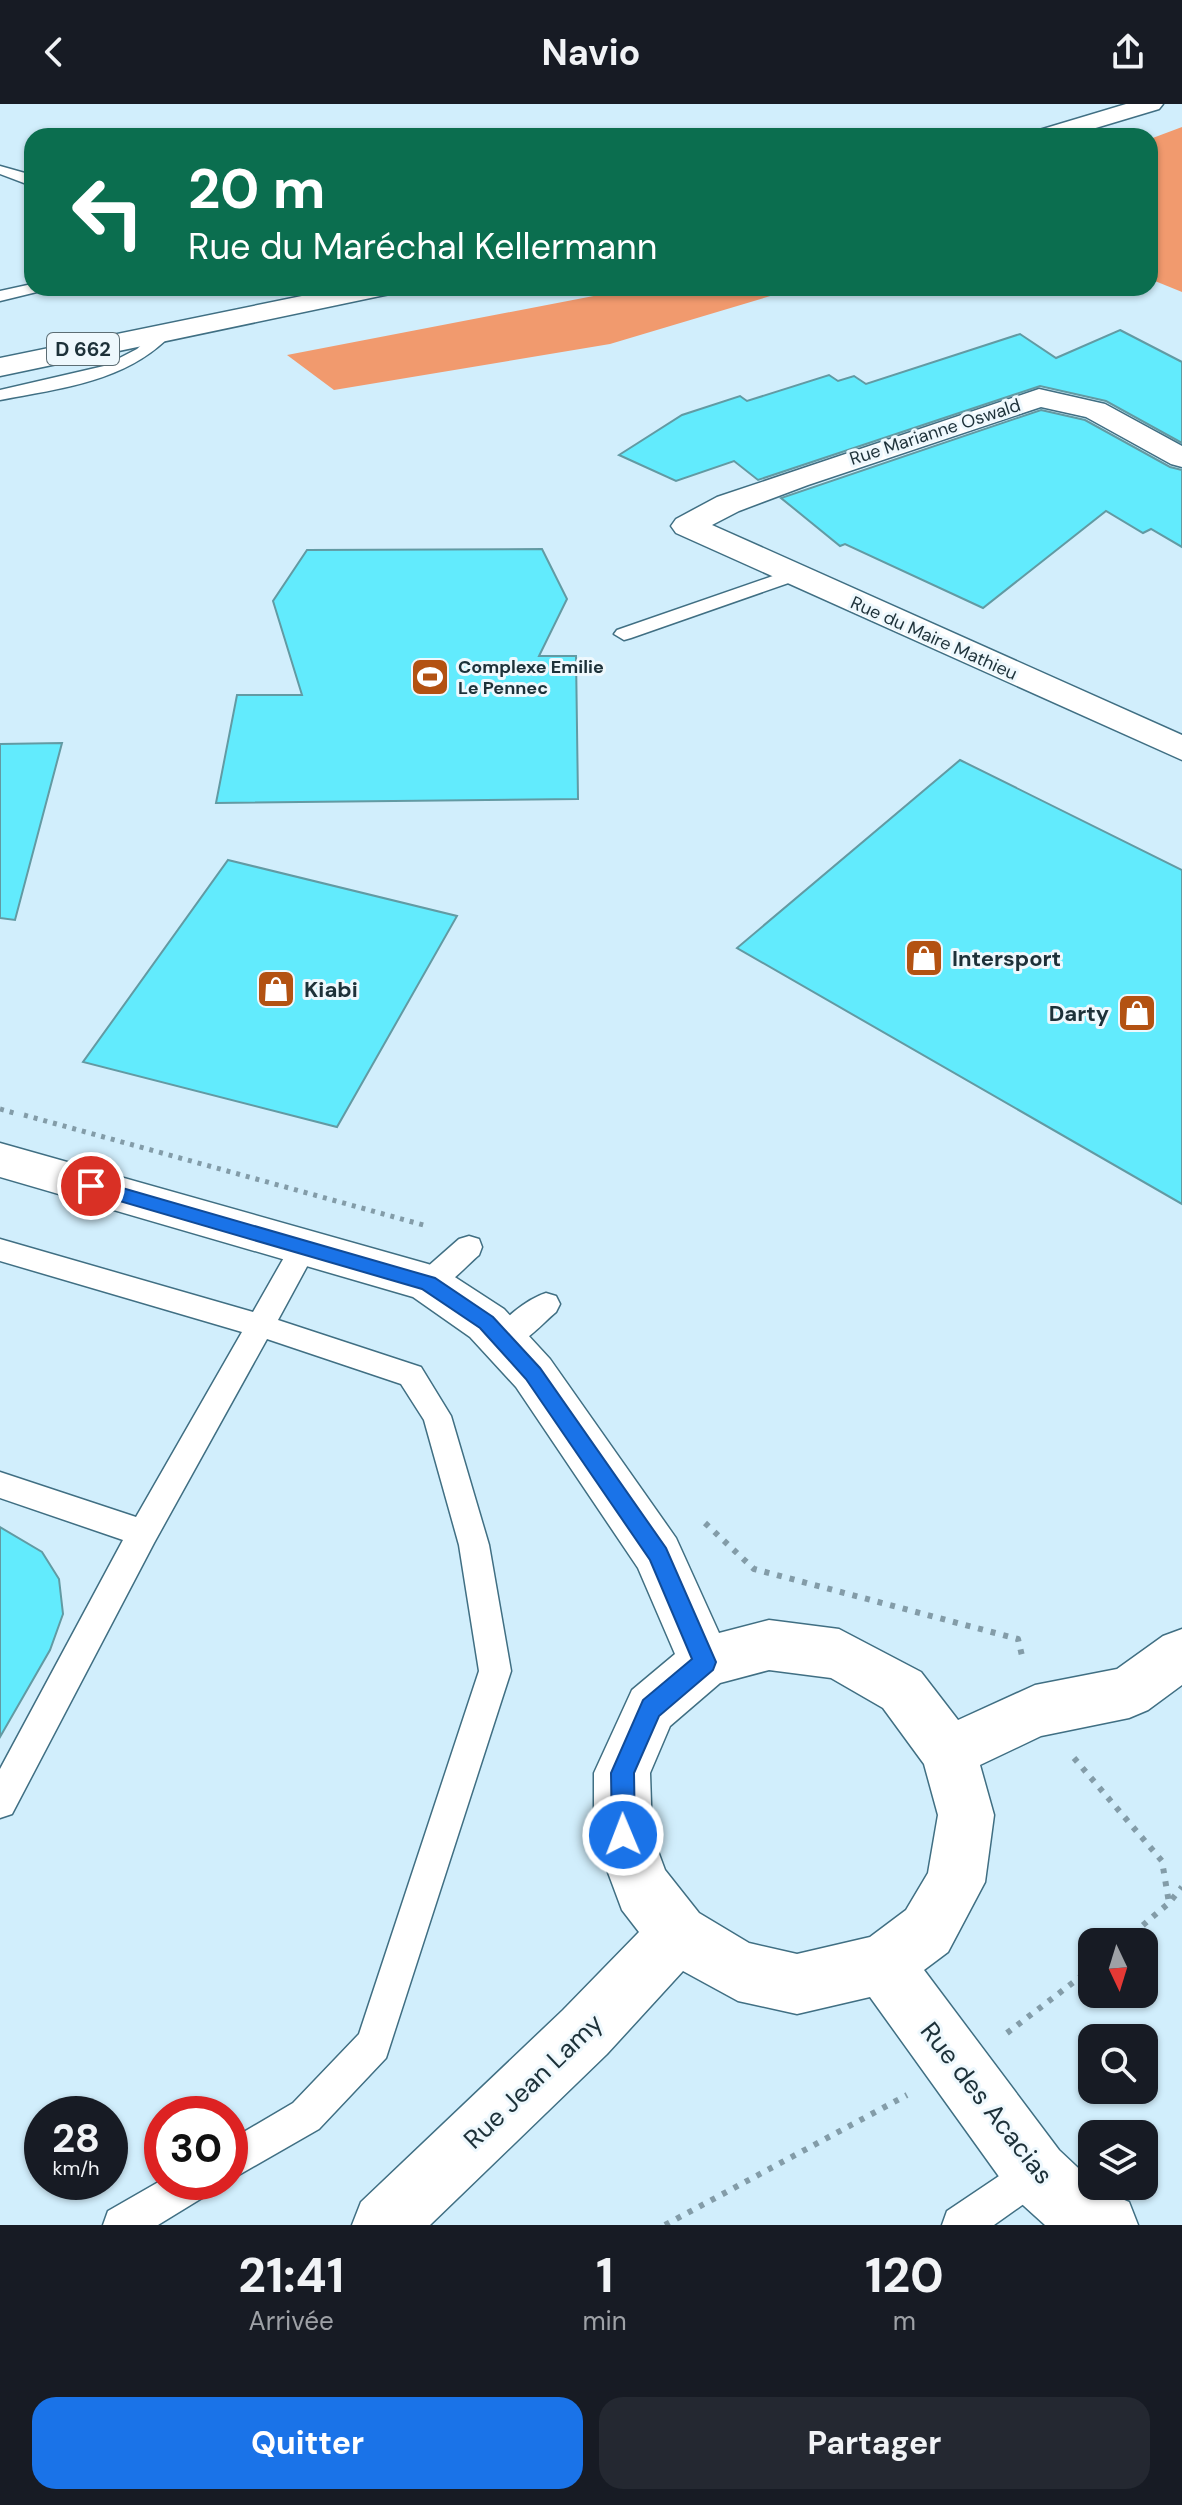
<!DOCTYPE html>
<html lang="fr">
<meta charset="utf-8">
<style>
:root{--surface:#171b24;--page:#242831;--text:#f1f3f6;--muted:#9ea1a6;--accent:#1a73e8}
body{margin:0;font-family:"DM Sans",sans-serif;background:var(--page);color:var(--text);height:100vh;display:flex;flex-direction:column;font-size:30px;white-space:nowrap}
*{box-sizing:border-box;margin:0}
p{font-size:26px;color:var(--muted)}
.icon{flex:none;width:44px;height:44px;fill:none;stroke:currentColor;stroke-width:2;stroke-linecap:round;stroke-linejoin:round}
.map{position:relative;height:2121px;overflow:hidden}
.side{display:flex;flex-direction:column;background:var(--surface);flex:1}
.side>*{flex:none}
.top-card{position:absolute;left:24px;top:24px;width:1134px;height:168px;border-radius:24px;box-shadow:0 2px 6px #0004;background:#0b6e4f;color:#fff;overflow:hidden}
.needle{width:52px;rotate:176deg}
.buttons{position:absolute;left:1078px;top:1824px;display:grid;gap:16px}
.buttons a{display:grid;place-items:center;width:80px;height:80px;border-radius:16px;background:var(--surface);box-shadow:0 2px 6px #0004;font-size:40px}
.speed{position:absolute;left:24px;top:1992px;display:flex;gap:16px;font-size:40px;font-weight:700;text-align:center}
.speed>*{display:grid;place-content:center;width:104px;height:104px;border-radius:50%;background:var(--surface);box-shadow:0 2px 6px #0004;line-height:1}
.speed small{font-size:20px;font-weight:400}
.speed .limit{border:12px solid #d22;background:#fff;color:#111}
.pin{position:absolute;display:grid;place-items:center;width:68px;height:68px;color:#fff;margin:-34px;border:4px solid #fff;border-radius:50%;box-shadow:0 2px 8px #0007}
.me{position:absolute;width:88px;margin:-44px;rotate:359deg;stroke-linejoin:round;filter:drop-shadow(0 0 6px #0008)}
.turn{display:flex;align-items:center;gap:28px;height:168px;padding:0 32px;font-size:36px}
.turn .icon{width:104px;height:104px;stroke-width:2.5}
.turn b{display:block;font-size:56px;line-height:68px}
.eta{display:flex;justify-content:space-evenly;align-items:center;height:136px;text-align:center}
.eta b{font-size:48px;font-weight:700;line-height:56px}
.action{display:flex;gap:16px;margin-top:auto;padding:16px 32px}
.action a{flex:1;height:92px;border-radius:24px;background:var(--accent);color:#fff;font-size:32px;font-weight:700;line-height:92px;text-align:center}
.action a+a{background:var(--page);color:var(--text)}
header{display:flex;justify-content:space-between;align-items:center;height:104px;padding:0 32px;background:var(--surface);font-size:36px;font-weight:700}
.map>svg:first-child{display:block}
</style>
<header><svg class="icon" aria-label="back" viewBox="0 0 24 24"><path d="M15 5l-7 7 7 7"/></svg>Navio<svg class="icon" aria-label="share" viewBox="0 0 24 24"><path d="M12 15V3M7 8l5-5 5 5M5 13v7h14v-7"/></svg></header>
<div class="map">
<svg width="1182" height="2121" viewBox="0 0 1182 2121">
<rect width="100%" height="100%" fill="#d1eefc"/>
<path fill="#f19a6e" d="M1182 23V188L1150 175V35Z
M635 184H797L610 240 334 286 287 251Z"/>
<path fill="#62ebfd" stroke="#629aa3" stroke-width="2" d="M1120 226 1182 258V339L1106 297 1040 282 758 376 734 357 676 377 619 351 682 311 740 292 747 297 829 271 838 277 854 272 866 280 1020 230 1056 254Z
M1041 306 1085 316 1170 363 1182 366V443L1151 425 1143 429 1106 407 983 504 845 440 840 442 781 394Z
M542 445 567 495 539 552H576L578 695 216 699 237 591H302L273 497 307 446Z
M62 639 15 816 0 814V640Z
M960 656 1182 766V1100L737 844Z
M228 756 457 812 337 1023 83 958Z
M0 1423 42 1448 59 1475 63 1510 50 1546 0 1633Z"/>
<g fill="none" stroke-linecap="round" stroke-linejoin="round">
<g stroke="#406f83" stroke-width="3">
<path id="service" d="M0 62 32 71V82L0 70Z
M32 180V184H43L41 187 0 197V187Z
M166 222 172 224 174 227 172 230C126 278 62 284 0 296V286L104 262 137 245 160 224Z
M793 465 800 467 803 471 800 475 631 534 624 536 614 530 617 526Z
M469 1132 479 1135 482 1143 479 1151C462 1165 441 1194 418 1187L414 1179 418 1171 459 1135Z
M304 1133 314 1136 317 1144 278 1216 421 1263 451 1312 489 1441 511 1567 386 1954 319 2025 230 2076V2036L293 1999 359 1930 479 1567 459 1441 424 1316 401 1280 267 1235 154 1439 12 1710 0 1714V1665L123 1436 0 1394V1368L136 1413 242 1228 0 1157V1135L253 1208 294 1136Z
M546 1189 556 1192 560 1200 556 1208C539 1222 517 1251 494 1243L490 1235C499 1217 527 1195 546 1189Z
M1036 2050 1049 2056 1055 2069 1049 2082 994 2121H942L947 2107 1023 2056Z
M162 2076 213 2078 207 2091 158 2121H103L108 2107Z"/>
</g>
<g stroke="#406f83" stroke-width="3">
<path id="minor" d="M1039 285 1105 300 1182 342V363L1171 360 1086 313 1041 303 808 381 739 407 712 421 1182 631V656L676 429 671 422 676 415 717 393Z
M0 1039 428 1160 444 1166 504 1205 550 1255 676 1434 719 1529 769 1516 839 1525 921 1568 958 1616 1035 1581 1117 1565 1163 1532 1182 1525V1581L1148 1606 1129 1614 1041 1632 980 1661 994 1711 985 1778 948 1848 924 1866 1059 2046 1092 2077V2082L1129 2098 1138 2121H1045L1013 2092 870 1893 797 1910 738 1897 683 1867 607 1950 430 2121H352L361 2098 563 1906 639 1828 622 1806 594 1731V1669L632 1586 675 1550 638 1464 516 1283 470 1233 413 1193 0 1073ZM769 1566 831 1574 883 1604 924 1660 938 1711 928 1769 906 1806 870 1833 797 1850 749 1839 699 1809 665 1766 652 1731 650 1669 670 1622 720 1579Z"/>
</g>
<g stroke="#406f83" stroke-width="3">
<path id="primary" d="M1126 0H1163L1159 5 1069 32H1032L1036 27Z
M341 184H393L390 190 380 192 0 272V254Z"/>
</g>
<path stroke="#839ca8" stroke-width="5" stroke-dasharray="4 6" stroke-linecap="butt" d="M0 1005 14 1009
M24 1011 427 1122"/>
<path stroke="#839ca8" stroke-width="6" stroke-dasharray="5 8" stroke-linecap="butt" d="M705 1419 754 1465 1018 1535 1023 1556
M1074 1654 1162 1757 1169 1799
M1123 1838 1169 1799 1182 1783
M1007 1929 1092 1864
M665 2121 907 1991"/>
<use href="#service" fill="#fff" fill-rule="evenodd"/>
<use href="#minor" fill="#fff" fill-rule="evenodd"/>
<use href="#primary" fill="#fff" fill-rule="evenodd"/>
</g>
<path fill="#1a73e8" stroke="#114b97" stroke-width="2" d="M91 1075 435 1174 493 1213 540 1264 666 1444 716 1558 713 1566 659 1612 634 1669 635 1731 632 1740 623 1743 615 1740 612 1731 611 1669 643 1596 692 1555 650 1456 526 1275 480 1224 422 1185 85 1087 82 1082Z"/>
<defs>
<g id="stadium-square" transform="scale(2)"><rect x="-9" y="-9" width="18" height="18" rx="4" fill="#b35212" stroke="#eef8fd"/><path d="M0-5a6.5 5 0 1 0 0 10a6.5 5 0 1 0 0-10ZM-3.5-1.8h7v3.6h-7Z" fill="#fff"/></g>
<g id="shop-square" transform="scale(2)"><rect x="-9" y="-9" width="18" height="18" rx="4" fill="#b35212" stroke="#eef8fd"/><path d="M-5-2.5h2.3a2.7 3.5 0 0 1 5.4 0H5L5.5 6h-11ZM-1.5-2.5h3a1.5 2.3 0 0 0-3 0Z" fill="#fff"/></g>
</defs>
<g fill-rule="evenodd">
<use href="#stadium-square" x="430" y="573"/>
<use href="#shop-square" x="924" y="854"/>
<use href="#shop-square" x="276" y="885"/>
<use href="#shop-square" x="1137" y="909"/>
</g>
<g text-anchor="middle" stroke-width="6" stroke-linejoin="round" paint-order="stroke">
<g font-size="18" fill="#1d3139" stroke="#eef8fd">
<text transform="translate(935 328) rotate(-18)" y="6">Rue Marianne Oswald</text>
<text transform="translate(934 534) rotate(24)" y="6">Rue du Maire Mathieu</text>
</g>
<g font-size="18" font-weight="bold" fill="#1d3139" stroke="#eef8fd" text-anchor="start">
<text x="458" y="569">Complexe Emilie<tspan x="458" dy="21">Le Pennec</tspan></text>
</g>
<rect fill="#eef8fd" stroke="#5c6d74" stroke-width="2" x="47" y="229" width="72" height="32" rx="6"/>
<g font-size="20" font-weight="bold" fill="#1d3139">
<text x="83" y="252">D 662</text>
</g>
<g font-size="22" font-weight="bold" fill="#1d3139" stroke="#eef8fd" text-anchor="start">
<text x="952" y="862">Intersport</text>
<text x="304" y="893">Kiabi</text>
<text x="1109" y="917" text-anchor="end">Darty</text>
</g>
<g font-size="26" fill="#1d3139" stroke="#eef8fd">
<text transform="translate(533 1977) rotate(-44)" y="9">Rue Jean Lamy</text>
<text transform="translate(987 1999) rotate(52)" y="9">Rue des Acacias</text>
</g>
</g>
</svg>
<div class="buttons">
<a><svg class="needle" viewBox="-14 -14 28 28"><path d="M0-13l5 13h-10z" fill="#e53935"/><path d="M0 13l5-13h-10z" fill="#9ea1a6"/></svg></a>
<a><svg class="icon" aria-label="search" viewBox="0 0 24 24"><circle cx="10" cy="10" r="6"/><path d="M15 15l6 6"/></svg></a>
<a><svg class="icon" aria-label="layers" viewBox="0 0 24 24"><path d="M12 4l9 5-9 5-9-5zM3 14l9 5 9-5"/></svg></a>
</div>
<div class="speed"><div>28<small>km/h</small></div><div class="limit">30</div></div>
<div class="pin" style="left:91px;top:1082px;background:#d93025"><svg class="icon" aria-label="arrive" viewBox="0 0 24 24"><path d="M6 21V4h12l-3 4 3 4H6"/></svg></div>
<svg class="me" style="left:623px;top:1731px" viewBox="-20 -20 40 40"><circle r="17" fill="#1a73e8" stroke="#fff" stroke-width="3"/><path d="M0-11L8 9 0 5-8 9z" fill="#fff"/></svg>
<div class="top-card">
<div class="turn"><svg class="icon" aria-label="left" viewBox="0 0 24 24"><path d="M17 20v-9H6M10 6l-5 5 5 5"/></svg><div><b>20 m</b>Rue du Maréchal Kellermann</div></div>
</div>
</div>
<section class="side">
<div class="eta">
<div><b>21:41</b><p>Arrivée</p></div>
<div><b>1</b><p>min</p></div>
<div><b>120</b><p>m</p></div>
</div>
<div class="action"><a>Quitter</a><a>Partager</a></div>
</section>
